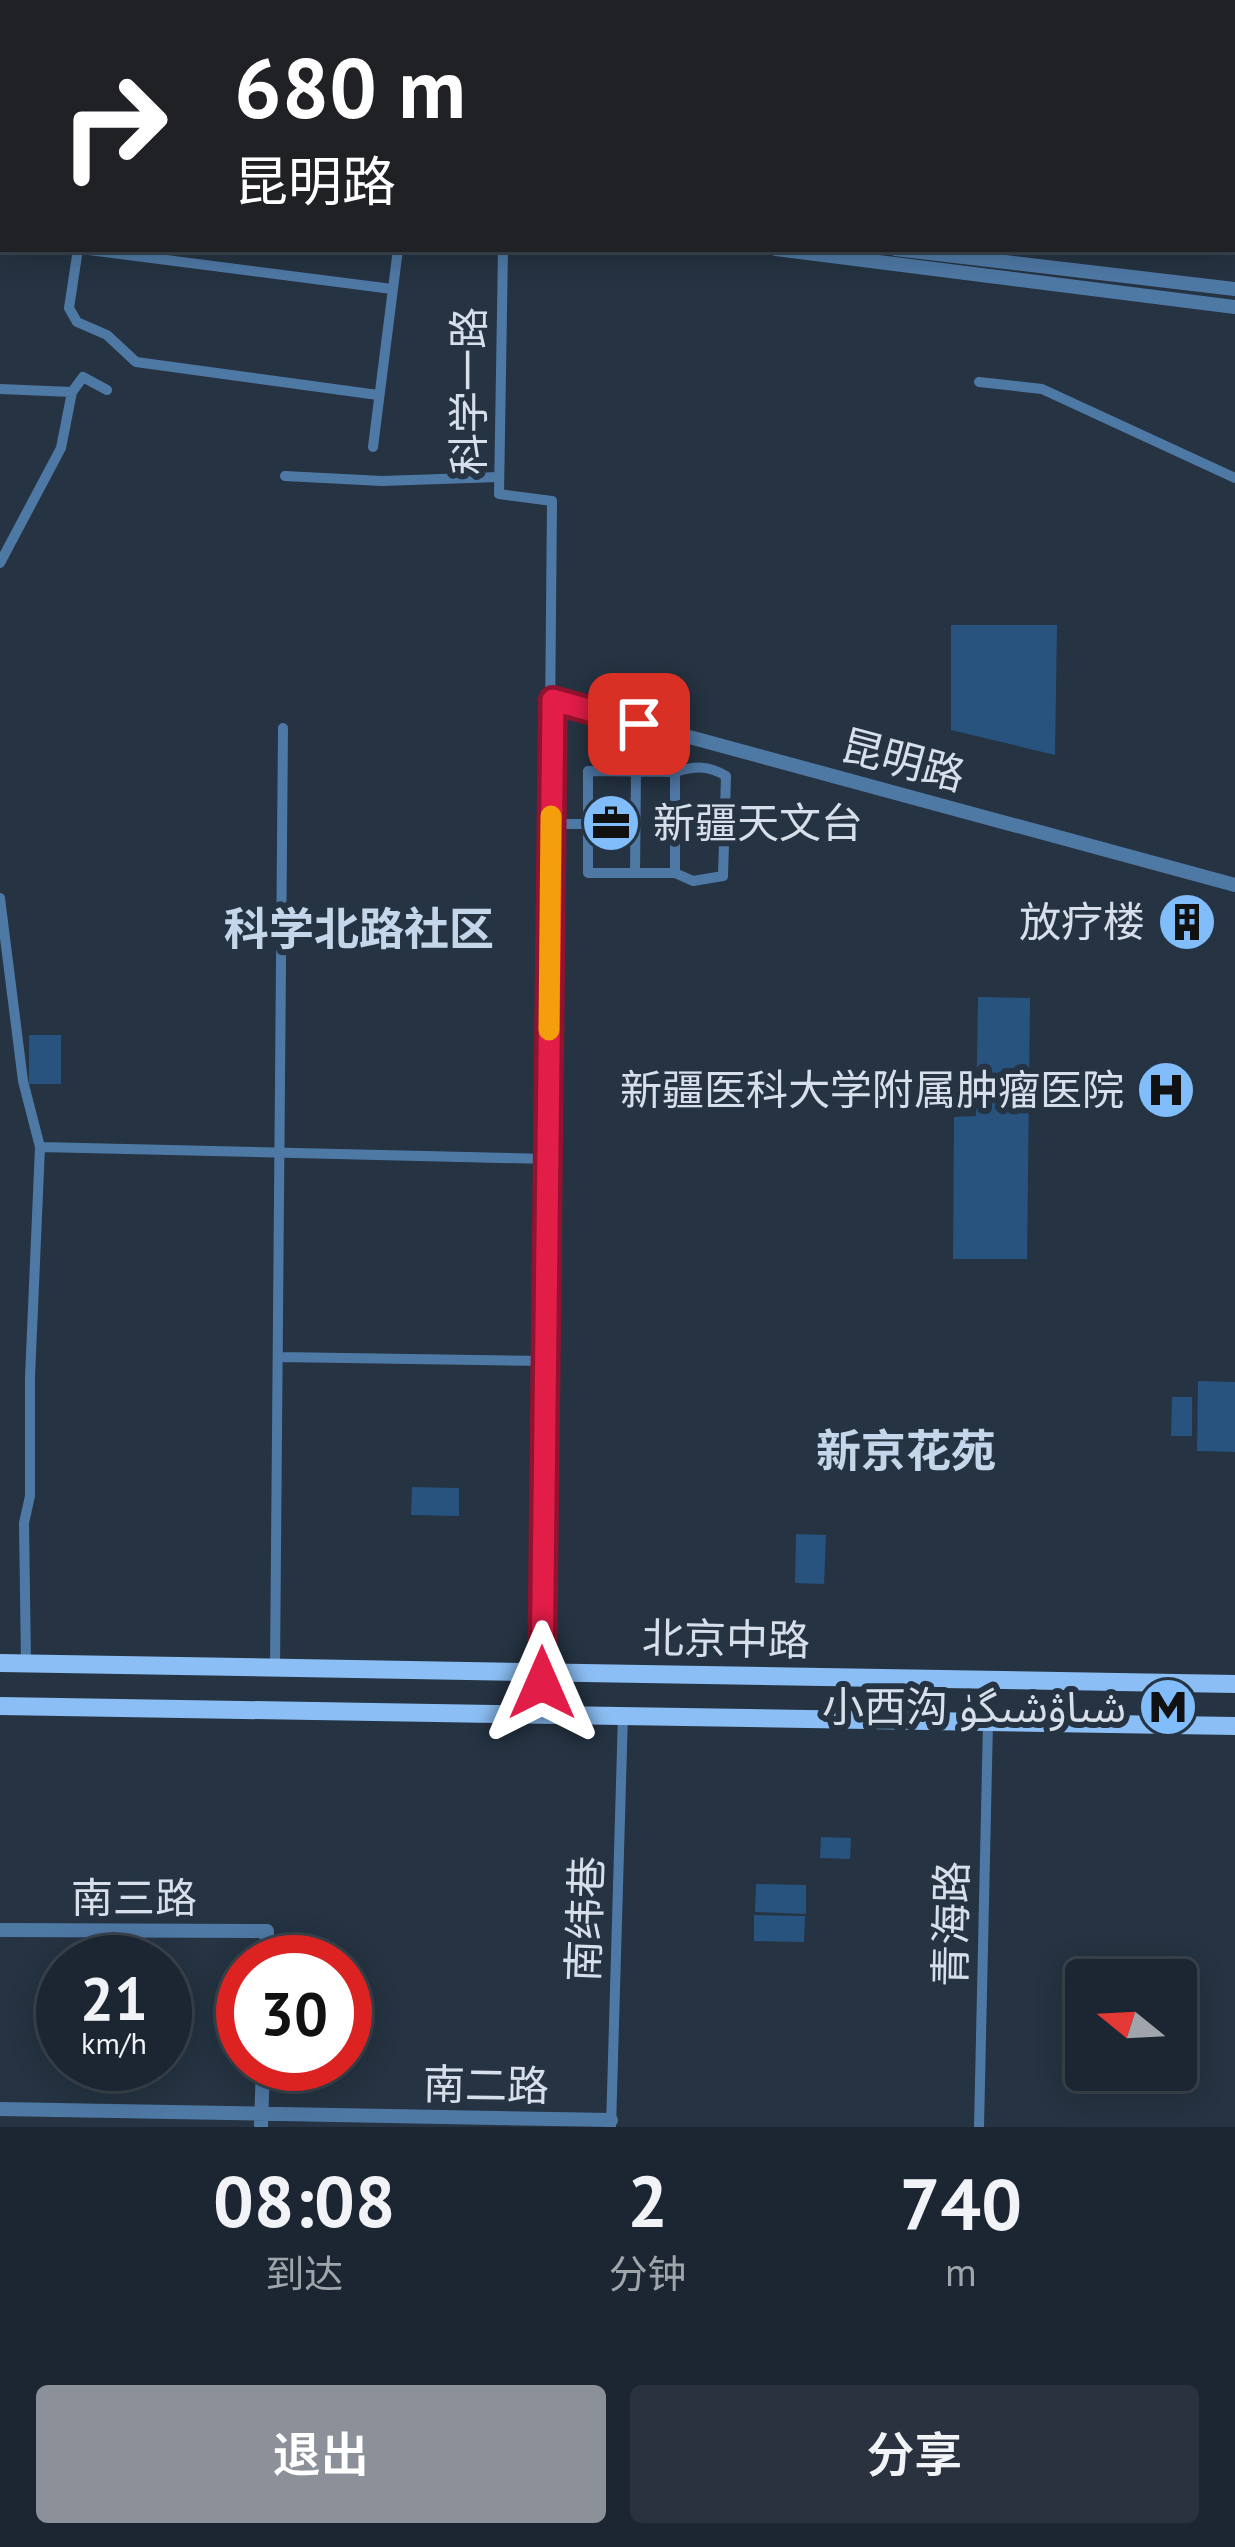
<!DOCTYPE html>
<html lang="zh">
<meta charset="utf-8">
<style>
:root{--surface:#1c2632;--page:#29323e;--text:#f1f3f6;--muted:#a0a5ac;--line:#3a434d;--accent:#8c9099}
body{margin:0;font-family:"PT Sans","Noto Sans Arabic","Noto Sans SC",sans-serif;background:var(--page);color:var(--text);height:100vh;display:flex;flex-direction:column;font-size:45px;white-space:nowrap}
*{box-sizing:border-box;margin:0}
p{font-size:39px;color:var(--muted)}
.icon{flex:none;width:66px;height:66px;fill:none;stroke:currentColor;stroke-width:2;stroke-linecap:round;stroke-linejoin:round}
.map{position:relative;height:2127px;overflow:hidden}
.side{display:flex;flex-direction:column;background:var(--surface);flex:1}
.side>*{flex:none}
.hud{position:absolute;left:0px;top:0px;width:1236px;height:252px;box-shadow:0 6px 30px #0003,0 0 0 3px var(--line);background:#202124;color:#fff;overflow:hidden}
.needle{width:78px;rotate:288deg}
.controls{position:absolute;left:1065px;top:1959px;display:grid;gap:24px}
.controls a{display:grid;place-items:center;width:132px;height:132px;border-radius:12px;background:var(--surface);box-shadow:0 6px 30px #0003,0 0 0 3px var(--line);font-size:60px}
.speed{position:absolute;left:36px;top:1935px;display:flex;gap:24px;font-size:60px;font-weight:700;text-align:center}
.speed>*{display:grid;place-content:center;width:156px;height:156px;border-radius:50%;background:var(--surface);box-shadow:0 6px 30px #0003,0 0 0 3px var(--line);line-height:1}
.speed small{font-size:30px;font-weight:400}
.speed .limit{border:18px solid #d22;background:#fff;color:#111}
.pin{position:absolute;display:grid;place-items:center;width:102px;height:102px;color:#fff;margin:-51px;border-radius:24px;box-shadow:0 6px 18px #0006}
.me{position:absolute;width:132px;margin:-66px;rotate:0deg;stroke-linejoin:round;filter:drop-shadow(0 0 9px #0008)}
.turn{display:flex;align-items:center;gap:42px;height:252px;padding:0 36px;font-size:54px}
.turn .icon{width:156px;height:156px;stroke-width:2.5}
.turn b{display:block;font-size:84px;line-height:102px}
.eta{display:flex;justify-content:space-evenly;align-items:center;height:204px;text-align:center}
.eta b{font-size:72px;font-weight:600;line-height:84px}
.primary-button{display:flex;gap:24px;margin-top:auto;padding:24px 36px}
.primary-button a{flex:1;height:138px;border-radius:12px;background:var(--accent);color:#fff;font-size:48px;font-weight:600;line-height:138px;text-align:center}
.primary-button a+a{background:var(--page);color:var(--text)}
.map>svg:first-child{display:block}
</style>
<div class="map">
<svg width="1235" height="2127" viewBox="0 0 1235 2127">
<rect width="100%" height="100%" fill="#253342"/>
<path fill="#27537e" d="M951 625H1057L1055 755 951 730Z
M978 997 1030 998 1027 1259H953L954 1117 976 1116Z
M29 1035H61V1084H29Z
M1198 1381 1235 1382V1452L1197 1451Z
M1172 1397H1192V1436H1171Z
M412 1487 459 1488V1516L411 1515Z
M796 1534 826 1535 824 1584 795 1583Z
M821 1837 851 1838 850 1859 820 1858Z
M756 1884 806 1885V1914L755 1912Z
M754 1915 805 1916 804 1942 754 1941Z"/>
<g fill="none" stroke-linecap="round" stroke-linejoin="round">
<path stroke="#4f79a5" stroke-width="10" d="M169 0 195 3
M103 3 104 0
M159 3 160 0
M537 3 538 0
M546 3 547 0
M0 107H3
M78 249 69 308 77 322 107 335 136 362 378 395
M81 249 392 289
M503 249 499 494 552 501 541 1713
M979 382 1042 389 1235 478
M0 389 72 392
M373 447 398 249
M285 476 382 481 499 477
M0 563 61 448 72 392 83 377 107 390
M551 824H588V771L675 772V873H588V824
M635 873 636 771
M675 873 693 881 723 876 726 776C708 765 695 766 675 772
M0 898 23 1081 40 1147 30 1377V1496L24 1523 26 1663
M40 1147 547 1159
M278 1357 545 1361
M275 1668 283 728
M611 2127 623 1714
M979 2127 988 1722"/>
<path stroke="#4f79a5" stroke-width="14" d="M931 3 932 0
M0 142H3
M0 153 3 154
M776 249 1235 307
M895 249 1235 289
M553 700 1235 885
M0 1930 267 1931 266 1962
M0 2109 611 2120
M261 2127 263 2064"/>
<path stroke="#8bbef4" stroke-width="18" d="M0 1663 1235 1684
M0 1706 1235 1726"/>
</g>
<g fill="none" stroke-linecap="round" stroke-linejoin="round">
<g stroke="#92132f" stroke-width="30">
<path id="route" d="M542 1683 553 700 639 724"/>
</g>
<use href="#route" stroke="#e11d48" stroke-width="21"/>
<path stroke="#f59e0b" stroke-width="21" d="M549 1030 551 816"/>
</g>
<defs>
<g id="office-disc" transform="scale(3)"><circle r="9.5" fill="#81bdfa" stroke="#253342"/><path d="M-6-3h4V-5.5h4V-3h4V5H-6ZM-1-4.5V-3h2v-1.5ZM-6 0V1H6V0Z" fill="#111"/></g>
<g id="building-disc" transform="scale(3)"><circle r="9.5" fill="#81bdfa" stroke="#253342"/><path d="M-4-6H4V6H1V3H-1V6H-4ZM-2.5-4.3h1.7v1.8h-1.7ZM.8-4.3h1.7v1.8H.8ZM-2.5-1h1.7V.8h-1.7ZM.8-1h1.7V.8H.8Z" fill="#111"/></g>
<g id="hospital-disc" transform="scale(3)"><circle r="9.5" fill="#81bdfa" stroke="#253342"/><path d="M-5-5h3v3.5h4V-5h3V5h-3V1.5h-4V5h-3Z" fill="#111"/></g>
<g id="metro-disc" transform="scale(3)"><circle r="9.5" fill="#81bdfa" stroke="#253342"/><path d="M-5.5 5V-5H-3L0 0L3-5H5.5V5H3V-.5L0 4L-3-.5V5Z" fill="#111"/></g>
</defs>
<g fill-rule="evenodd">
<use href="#office-disc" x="611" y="823"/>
<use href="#building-disc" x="1187" y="922"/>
<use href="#hospital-disc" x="1166" y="1090"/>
<use href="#metro-disc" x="1168" y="1707"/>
</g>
<g text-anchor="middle" stroke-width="12" stroke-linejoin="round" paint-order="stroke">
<g font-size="42" fill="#d7e0ea" stroke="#253342">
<text transform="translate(469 391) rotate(-90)" y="15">科学一路</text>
<text transform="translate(903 760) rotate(15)" y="15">昆明路</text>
<text transform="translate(726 1639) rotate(1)" y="15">北京中路</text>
<text x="134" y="1913">南三路</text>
<text transform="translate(585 1919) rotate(-88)" y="15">南纬巷</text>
<text transform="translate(951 1924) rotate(-89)" y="15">青海路</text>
<text transform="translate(486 2085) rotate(1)" y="15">南二路</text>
</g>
<g font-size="42" fill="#d7e0ea" stroke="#253342" text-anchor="end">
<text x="653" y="838" text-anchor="start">新疆天文台</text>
<text x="1145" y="937">放疗楼</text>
<text x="1124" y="1105">新疆医科大学附属肿瘤医院</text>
<text x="1126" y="1722">小西沟 شىاۋشىگۈ</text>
</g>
<g font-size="45" font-weight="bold" fill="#c4d6ea" stroke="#253342">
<text x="359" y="945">科学北路社区</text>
<text x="906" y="1467">新京花苑</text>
</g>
</g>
</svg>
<div class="controls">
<a><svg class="needle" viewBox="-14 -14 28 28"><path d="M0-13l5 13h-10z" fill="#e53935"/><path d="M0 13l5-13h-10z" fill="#a0a5ac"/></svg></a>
</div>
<div class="speed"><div>21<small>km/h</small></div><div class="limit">30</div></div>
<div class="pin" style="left:639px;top:724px;background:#d93025"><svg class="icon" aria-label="arrive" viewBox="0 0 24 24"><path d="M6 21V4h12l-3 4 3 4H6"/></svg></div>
<svg class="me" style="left:542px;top:1683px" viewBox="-20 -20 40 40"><path d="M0-17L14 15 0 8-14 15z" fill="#e11d48" stroke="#fff" stroke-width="4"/></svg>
<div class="hud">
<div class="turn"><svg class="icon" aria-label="right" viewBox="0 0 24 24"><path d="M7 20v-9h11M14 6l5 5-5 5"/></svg><div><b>680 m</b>昆明路</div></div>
</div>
</div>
<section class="side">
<div class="eta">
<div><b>08:08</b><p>到达</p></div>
<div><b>2</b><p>分钟</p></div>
<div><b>740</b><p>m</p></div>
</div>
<div class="primary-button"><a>退出</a><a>分享</a></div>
</section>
